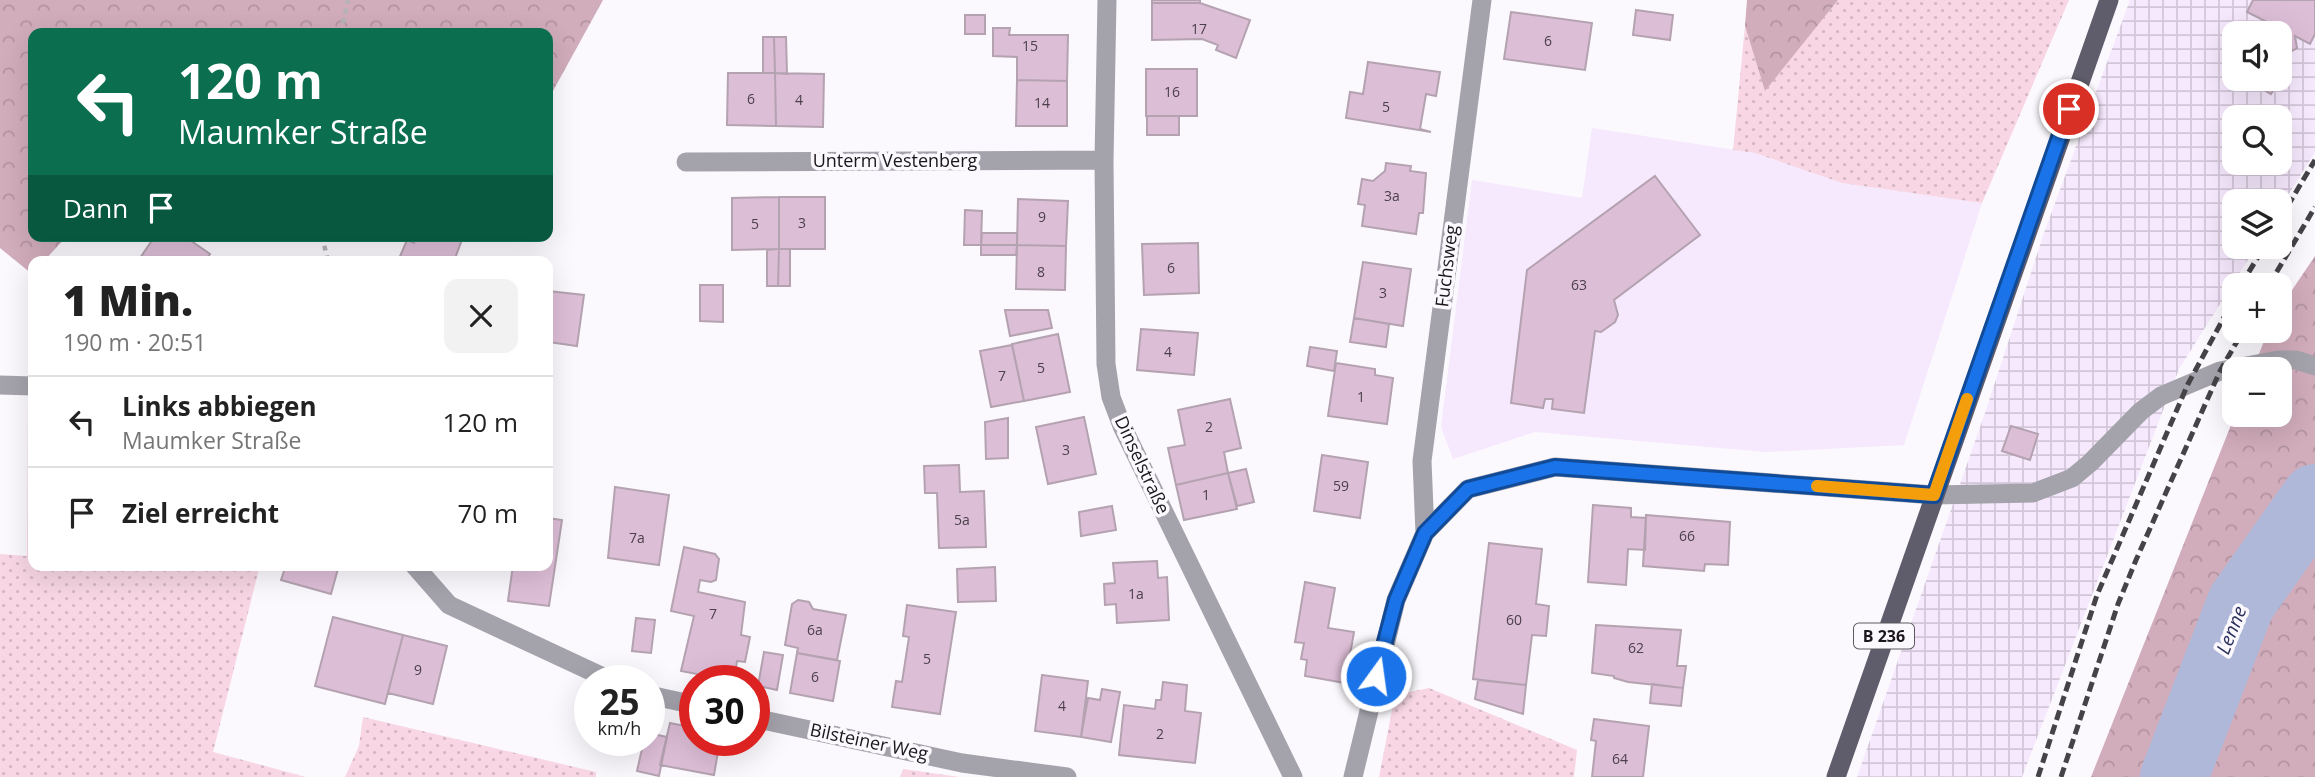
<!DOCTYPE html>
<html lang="de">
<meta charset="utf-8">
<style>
:root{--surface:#fff;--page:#f2f2f2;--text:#222;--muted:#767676;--line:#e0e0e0}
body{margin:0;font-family:"Open Sans",sans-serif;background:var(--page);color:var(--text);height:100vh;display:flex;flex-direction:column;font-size:26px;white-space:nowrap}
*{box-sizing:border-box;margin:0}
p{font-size:23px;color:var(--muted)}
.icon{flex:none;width:38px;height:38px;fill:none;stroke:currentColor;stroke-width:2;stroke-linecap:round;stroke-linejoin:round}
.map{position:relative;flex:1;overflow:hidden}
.details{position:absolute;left:28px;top:256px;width:525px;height:315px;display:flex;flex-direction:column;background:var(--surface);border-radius:14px;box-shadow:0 7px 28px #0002}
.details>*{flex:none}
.top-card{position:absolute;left:28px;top:28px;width:525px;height:214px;border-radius:14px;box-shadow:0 7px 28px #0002;background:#0b6e4f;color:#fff;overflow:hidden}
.controls{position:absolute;left:2222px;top:21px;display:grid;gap:14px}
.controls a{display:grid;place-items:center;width:70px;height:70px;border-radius:14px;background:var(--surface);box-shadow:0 7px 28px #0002;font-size:35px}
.speed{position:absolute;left:574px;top:665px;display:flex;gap:14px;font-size:35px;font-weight:700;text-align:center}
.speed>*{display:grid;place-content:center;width:91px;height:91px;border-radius:50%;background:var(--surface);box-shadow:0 7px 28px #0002;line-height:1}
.speed small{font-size:18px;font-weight:400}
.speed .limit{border:10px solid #d22;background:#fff;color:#111}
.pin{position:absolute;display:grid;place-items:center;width:60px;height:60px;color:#fff;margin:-30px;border:4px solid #fff;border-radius:50%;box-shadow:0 2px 7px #0007}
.me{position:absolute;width:77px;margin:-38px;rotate:14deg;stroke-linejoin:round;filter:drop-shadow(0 0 5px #0008)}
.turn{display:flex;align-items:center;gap:24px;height:147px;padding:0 35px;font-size:32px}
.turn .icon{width:91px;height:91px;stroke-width:2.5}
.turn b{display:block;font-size:49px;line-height:60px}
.then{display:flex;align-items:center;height:66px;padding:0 35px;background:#0003;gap:14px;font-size:26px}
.round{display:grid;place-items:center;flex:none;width:74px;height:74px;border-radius:14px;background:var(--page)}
.overview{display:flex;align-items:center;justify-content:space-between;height:119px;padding:0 35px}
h1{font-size:42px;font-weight:800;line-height:52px}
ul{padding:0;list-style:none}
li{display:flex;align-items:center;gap:21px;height:91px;padding:0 35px;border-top:2px solid var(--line)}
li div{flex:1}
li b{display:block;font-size:26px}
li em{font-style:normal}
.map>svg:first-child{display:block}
</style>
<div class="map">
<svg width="2315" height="777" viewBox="0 0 2315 777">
<defs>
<pattern id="industrial-grid" width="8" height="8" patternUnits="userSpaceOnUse" patternTransform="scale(1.75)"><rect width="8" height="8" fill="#f6e8fd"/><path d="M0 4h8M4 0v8" fill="none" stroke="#d2c6d8"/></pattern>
<pattern id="green-dots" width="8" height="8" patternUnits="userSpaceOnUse" patternTransform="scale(1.75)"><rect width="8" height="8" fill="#f8d6e4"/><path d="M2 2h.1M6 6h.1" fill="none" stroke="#d4b7c3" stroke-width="1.8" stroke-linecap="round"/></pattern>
<pattern id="forest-crowns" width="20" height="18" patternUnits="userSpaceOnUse" patternTransform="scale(1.75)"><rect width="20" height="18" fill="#d1acbb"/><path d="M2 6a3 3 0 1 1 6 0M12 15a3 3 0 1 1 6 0" fill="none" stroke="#b393a0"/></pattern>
</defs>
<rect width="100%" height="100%" fill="#fbf9fd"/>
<path fill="#f6e8fd" d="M1592 128 1755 153 1842 183 1982 203 1904 445 1766 452 1535 432 1453 459 1441 427 1472 180 1582 198Z"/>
<path fill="url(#industrial-grid)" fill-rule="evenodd" d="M2130 0H2315V152L2280 208V201H2235V247H2256L2179 369 2022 777H1857L1985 413 2044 233ZM2235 33H2280V79H2235ZM2235 117H2280V163H2235Z"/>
<path fill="url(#green-dots)" d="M1838 0H2069L1982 203 1842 183 1755 153 1733 150 1745 26 1765 90Z
M28 398 33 399V565H260L213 752 306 777H0V554L27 556Z
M1429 688 1577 750 1574 777H1379L1395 695Z
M363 717 596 772V777H345L359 746Z
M903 769 960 777H900Z"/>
<path fill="url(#forest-crowns)" d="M0 0H603L548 100V33H33V236H67L44 261H33L32 274 0 248Z
M1747 0H1838L1765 91 1745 26Z
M2315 256V777H2091L2235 415H2280V369H2253L2268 331H2280V308Z"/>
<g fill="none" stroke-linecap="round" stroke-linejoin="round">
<path stroke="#b0b8d9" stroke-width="68" d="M2174 777 2241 603 2315 498"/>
</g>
<path fill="#ddbed7" stroke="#b4a2b0" stroke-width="2" d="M1152 0H1200V3H1152Z
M2253 0H2315V34L2310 44 2295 36 2297 48 2287 54 2280 51V33H2272L2279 28 2247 12Z
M1152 3H1200L1250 20 1236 58 1216 50 1218 45 1202 39 1152 40Z
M1636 10 1673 15 1670 40 1633 35Z
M1511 12 1592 23 1585 70 1504 59Z
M965 15H985V34H965Z
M993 28H1010L1009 35H1068L1067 81 1017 80V57L993 56Z
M763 37H774L775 73H763Z
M774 37H786L787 74 775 73Z
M1368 62 1440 72 1436 96 1426 94 1420 129 1431 132 1346 118 1350 92 1363 94Z
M2280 67 2285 70 2271 94 2246 79H2280Z
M1146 69H1197V116H1146Z
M728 73H775L776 126 727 125Z
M775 73 824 74 823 127 776 126Z
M1017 80 1067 81V126H1016Z
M1147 116H1179V135H1147Z
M1386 163 1411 166 1410 171 1426 173 1423 213H1419L1416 234 1362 226 1365 205 1358 204 1362 179 1373 181 1385 171Z
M1655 176 1700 235 1614 300 1618 315 1615 322 1601 332 1595 331 1584 413 1552 409 1553 399H1545L1543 408 1511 403 1527 270Z
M779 197H825V249H779Z
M779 197V249L732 250V198Z
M1018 199 1068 201 1066 246 1017 245Z
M965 210 982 211 981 245H964Z
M982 233H1017V245H981Z
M155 236H184L210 254 205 261H138Z
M416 236H461L463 237 454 261H398L407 240 414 243Z
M1198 243 1199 293 1144 295 1142 244Z
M981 245H1017L1016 255H981Z
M1017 245 1066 246 1065 290 1016 289Z
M779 249 778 286H767V250Z
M779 249H790V286H778Z
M1363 262 1411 269 1403 326 1354 318Z
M700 285H723V322L700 321Z
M548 291 584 295 577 346 548 342Z
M1005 310H1048L1052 328 1010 336Z
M1354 318 1389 324 1386 347 1350 342Z
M1141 329 1198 333 1194 375 1137 370Z
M1058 334 1070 392 1024 401 1012 344Z
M1012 345 1024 401 991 407 980 351Z
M1310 347 1337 351 1334 371 1307 366Z
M1336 363 1375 369V375L1393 378 1387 424 1328 416Z
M1230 399 1241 448 1224 452 1228 473 1176 485 1168 448 1185 445 1178 410Z
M1084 417 1096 474 1048 484 1036 427Z
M1008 418V458L986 459 985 422Z
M2011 426 2038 434 2030 460 2002 451Z
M1322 455 1368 462 1360 518 1314 511Z
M959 465 960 492 984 491 986 547 939 548 937 493H925L924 466Z
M1246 469 1254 502 1237 506 1228 473Z
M1228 473 1237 509 1184 520 1176 485Z
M615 487 669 495 659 565 608 558Z
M1593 505 1631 508V517L1646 518 1645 550 1628 549 1626 585 1588 582Z
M1112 506 1116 530 1081 536 1079 512Z
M1646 515 1730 522 1728 565 1705 564 1704 571 1643 566Z
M548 518 562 520 549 606 508 601 513 565H548Z
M1489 543 1542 549 1536 604 1549 606 1546 636 1532 635 1526 685 1473 679Z
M684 547 715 554 719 559 716 580 711 582 700 580 698 592 745 602 741 635 750 637 745 662 737 661 734 681 681 671 694 616 671 611Z
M1157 561 1158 578 1167 577 1169 620 1117 623 1116 604 1105 605 1104 584 1115 583 1113 563Z
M286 565H339L331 594 281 580Z
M995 567 996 601 958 602 957 569Z
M1305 582 1335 588 1328 628 1354 632 1345 683 1305 676 1307 660 1301 659 1304 643 1295 642Z
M798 600 809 602 813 609 846 615 837 660 797 653 798 648 785 645 792 604Z
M907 605 956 612 940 714 892 707 896 681 902 682 909 637 903 636Z
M333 617 403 635 385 704 315 686Z
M636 618 655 620 651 653 632 651Z
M1596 625 1681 630 1677 666H1686L1683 688 1628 682 1614 678V676L1592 673Z
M403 635 447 646 433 704 388 693Z
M764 652 783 655 777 690 758 686Z
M797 653 840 661 833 701 790 693Z
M1042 675 1088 681 1081 737 1035 731Z
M1478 680 1526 685 1523 714 1475 699Z
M1163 682 1187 685 1185 711 1201 713 1195 763 1119 755 1124 705 1155 709 1156 700H1161Z
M1652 684 1683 688 1681 706 1650 703Z
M1102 689 1120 692 1111 742 1081 737 1088 698 1100 700Z
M1594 719 1649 726 1643 777H1592L1596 741 1591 740Z
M670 723 695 728V740H720L714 775 660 765Z
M649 733 667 737 659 776 637 771 644 740H649Z"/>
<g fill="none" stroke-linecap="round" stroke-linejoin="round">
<path stroke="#b5b3b7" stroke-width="4.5" stroke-dasharray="5 5" stroke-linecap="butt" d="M341 33 348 0
M322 236 328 261"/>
<path stroke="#a4a3ac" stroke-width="19" d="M1107 0 1104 160 1106 364 1111 397 1122 426 1293 777
M686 162 1104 160
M0 385 33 386
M1425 533 1422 461 1482 0
M414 565 449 605 612 681
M649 695 695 705
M754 718 962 763 1067 777
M1353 777 1396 600 1425 533 1468 489 1555 467 1934 495 2033 493 2072 478 2090 463 2141 411 2161 396 2220 371 2278 360H2296L2315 366"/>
<path stroke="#5f5c6b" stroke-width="19" d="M1836 777 2109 0"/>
<path stroke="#464348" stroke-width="5" stroke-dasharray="10 5" stroke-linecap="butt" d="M2280 219 2315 160
M2241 285 2264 247
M2269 285 2315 207
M2038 777 2097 595 2188 384 2235 297
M2061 777 2118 604 2136 560 2220 371 2243 331"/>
</g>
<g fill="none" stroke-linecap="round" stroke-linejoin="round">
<g stroke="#114b97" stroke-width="18">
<path id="route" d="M1376 676 1396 600 1425 533 1468 489 1555 467 1934 495 2069 109"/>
</g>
<use href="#route" stroke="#1a73e8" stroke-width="12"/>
<path stroke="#f59e0b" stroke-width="12" d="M1817 486 1934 495 1967 399"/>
</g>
<g text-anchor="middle" stroke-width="7" stroke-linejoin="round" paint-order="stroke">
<g font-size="14" fill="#4b404b">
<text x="1199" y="34">17</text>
<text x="1548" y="46">6</text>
<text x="1030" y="51">15</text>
<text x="1172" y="97">16</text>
<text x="751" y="104">6</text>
<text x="799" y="105">4</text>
<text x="1042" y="108">14</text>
<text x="1386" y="112">5</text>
<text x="1392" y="201">3a</text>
<text x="1042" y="222">9</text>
<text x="802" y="228">3</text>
<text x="755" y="229">5</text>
<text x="1171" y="273">6</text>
<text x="1041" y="277">8</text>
<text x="1579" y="290">63</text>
<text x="1383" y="298">3</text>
<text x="1168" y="357">4</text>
<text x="1041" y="373">5</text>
<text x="1002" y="381">7</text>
<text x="1361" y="402">1</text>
<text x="1209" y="432">2</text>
<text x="1066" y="455">3</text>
<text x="1341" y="491">59</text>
<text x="1206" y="500">1</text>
<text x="962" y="525">5a</text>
<text x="1687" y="541">66</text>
<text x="637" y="543">7a</text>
<text x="1136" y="599">1a</text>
<text x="713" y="619">7</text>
<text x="1514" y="625">60</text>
<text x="815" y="635">6a</text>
<text x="1636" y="653">62</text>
<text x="927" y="664">5</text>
<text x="418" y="675">9</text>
<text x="815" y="682">6</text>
<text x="1062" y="711">4</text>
<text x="1160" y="739">2</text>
<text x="1620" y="764">64</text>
</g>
<rect fill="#fbf9fd" stroke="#5e5a60" stroke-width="2" x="1854" y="623.5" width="60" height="25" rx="5"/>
<g font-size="16" font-weight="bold" fill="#1a161c">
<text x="1884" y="642">B 236</text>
</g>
<g font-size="18" fill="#1a161c" stroke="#fbf9fd">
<text x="895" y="167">Unterm Vestenberg</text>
<text transform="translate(1447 266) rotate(-83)" y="6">Fuchsweg</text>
<text transform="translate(1142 465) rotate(65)" y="6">Dinselstraße</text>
<text transform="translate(869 742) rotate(12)" y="6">Bilsteiner Weg</text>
</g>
<g font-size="19" font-style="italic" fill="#2b315d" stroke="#fbf9fd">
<text transform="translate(2231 630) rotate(-68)" y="7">Lenne</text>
</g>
</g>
</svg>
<div class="controls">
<a><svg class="icon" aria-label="sound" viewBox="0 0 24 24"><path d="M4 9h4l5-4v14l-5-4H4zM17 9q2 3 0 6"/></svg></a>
<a><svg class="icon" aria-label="search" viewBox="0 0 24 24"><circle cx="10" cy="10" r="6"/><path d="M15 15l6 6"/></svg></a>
<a><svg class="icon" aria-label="layers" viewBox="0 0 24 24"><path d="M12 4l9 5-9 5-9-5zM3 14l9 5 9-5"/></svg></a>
<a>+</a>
<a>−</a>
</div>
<div class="speed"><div>25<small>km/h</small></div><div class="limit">30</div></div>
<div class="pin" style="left:2069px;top:109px;background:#d93025"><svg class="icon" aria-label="arrive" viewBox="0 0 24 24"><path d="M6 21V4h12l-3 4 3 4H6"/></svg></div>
<svg class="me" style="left:1376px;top:676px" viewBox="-20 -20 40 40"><circle r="17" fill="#1a73e8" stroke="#fff" stroke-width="3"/><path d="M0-11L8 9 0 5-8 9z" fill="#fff"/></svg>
<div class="top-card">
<div class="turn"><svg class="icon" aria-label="left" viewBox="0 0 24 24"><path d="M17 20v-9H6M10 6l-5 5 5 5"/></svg><div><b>120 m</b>Maumker Straße</div></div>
<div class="then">Dann<svg class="icon" aria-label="arrive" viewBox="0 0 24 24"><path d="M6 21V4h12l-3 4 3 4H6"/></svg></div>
</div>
<section class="details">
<div class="overview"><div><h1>1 Min.</h1><p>190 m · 20:51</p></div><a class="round"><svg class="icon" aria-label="close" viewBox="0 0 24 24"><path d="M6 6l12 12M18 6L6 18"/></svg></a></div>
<ul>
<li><svg class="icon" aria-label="left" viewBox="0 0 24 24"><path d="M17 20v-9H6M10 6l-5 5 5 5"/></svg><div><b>Links abbiegen</b><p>Maumker Straße</p></div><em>120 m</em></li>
<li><svg class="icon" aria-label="arrive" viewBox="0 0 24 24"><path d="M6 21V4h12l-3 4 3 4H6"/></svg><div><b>Ziel erreicht</b></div><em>70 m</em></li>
</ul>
</section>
</div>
